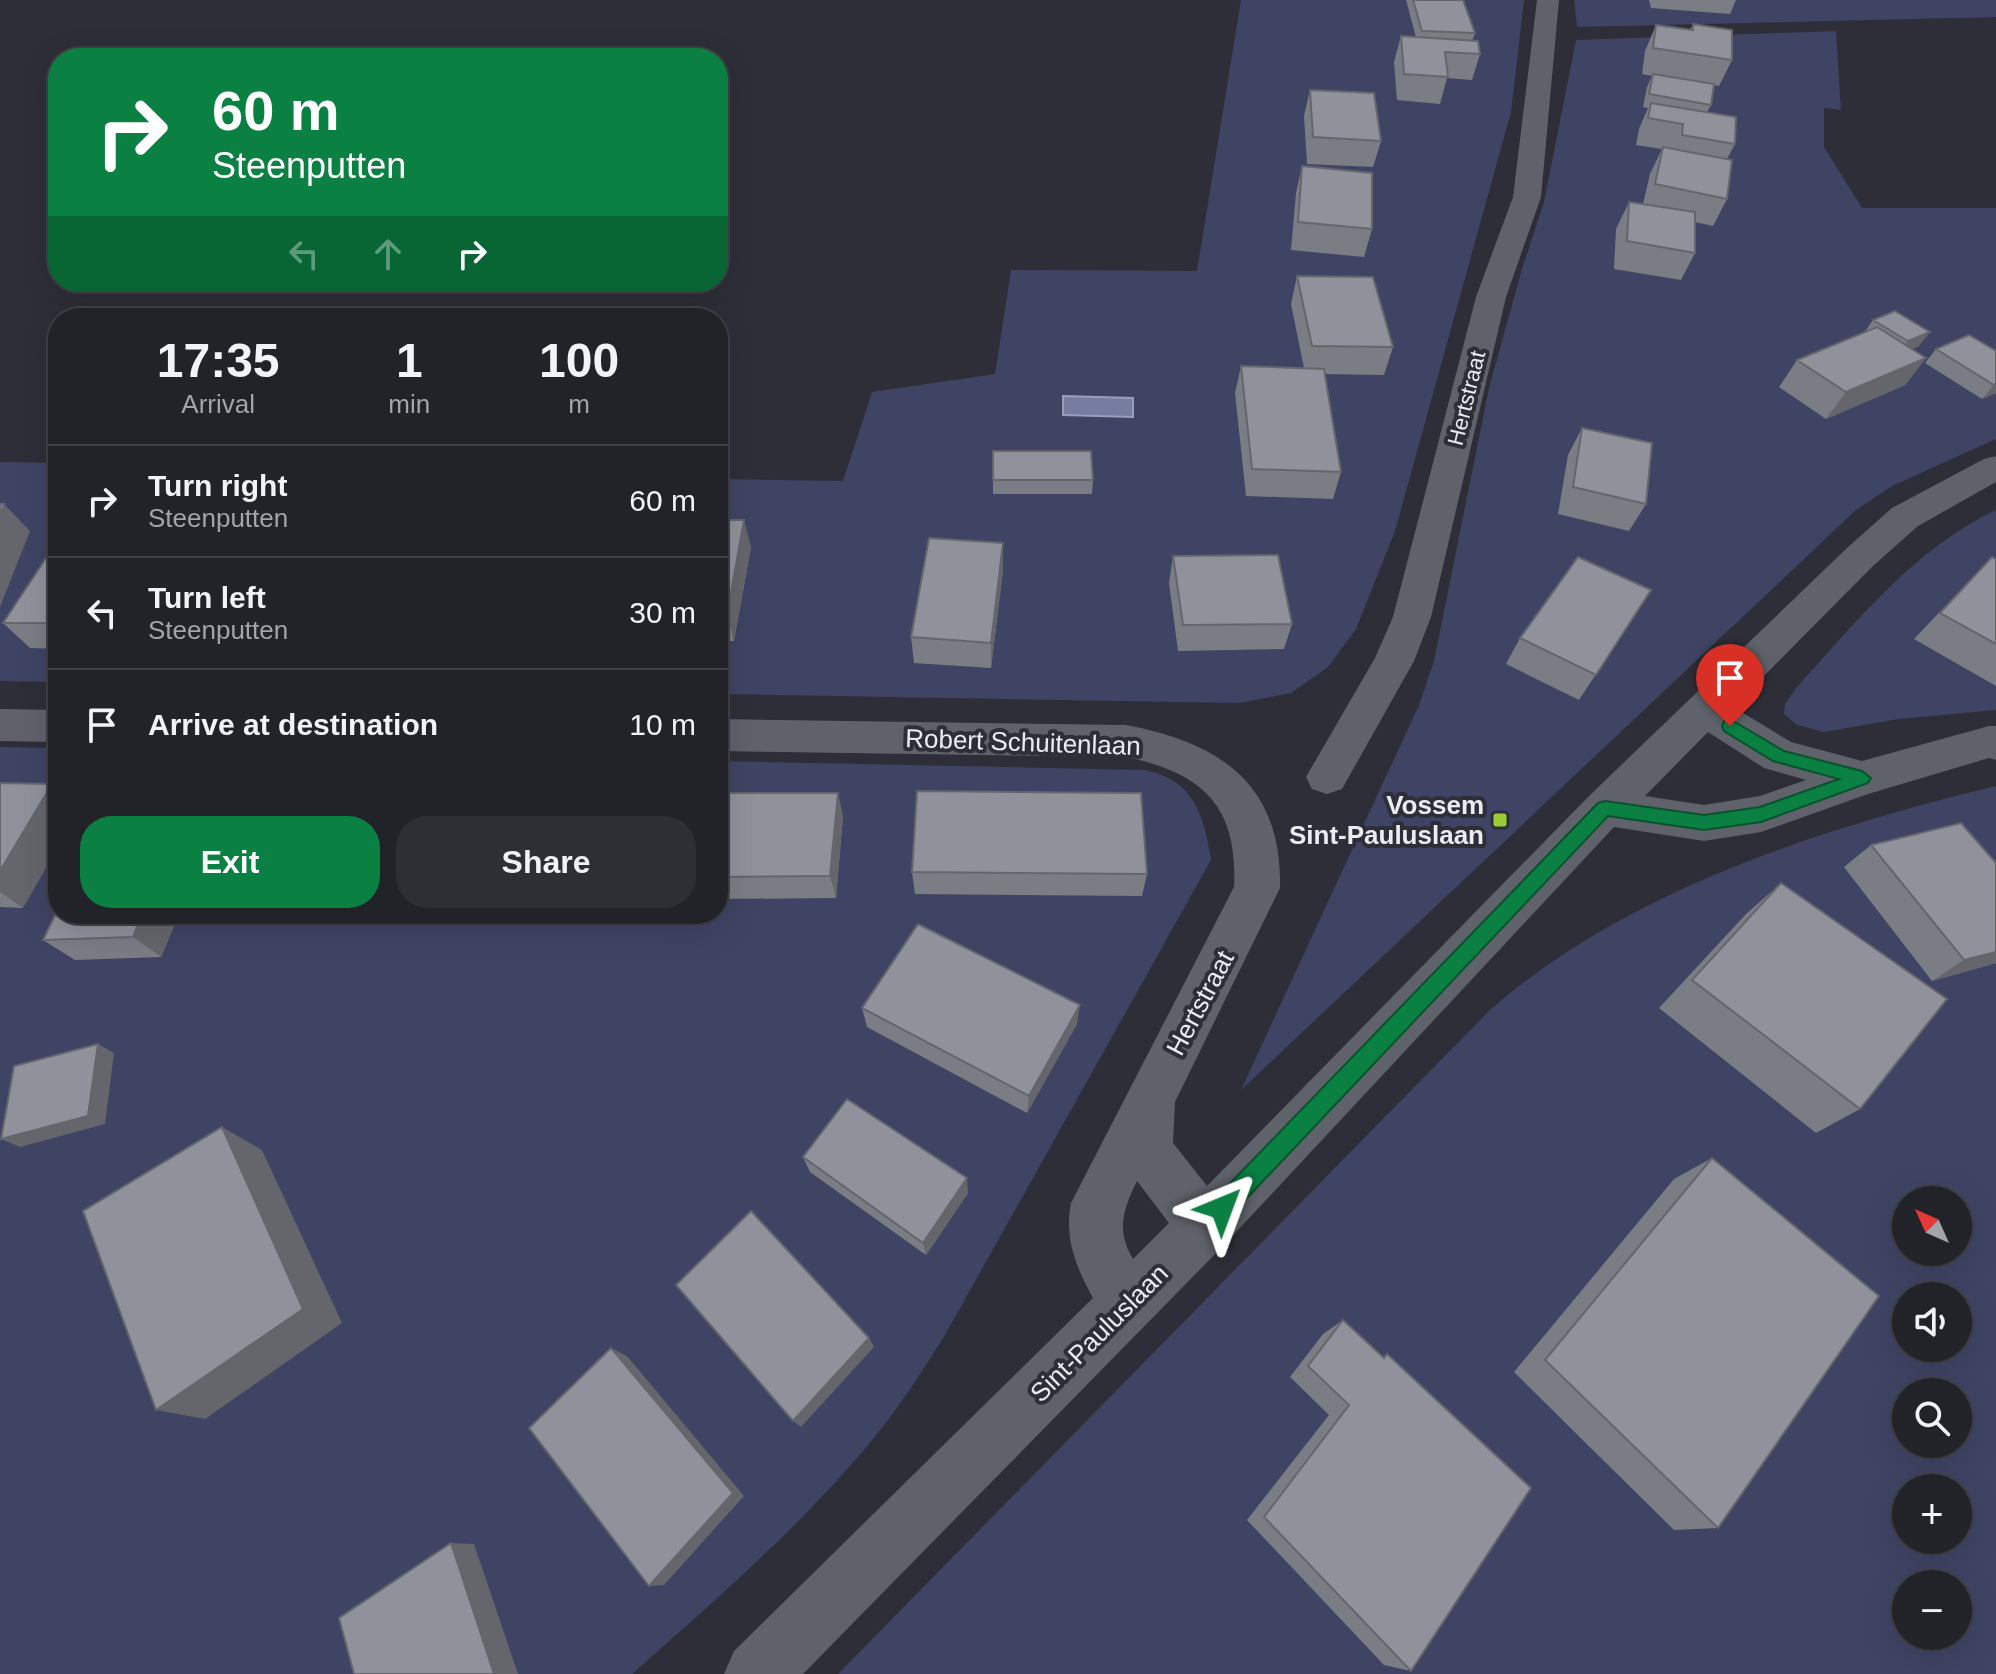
<!DOCTYPE html>
<meta charset="utf-8">
<style>
:root{--surface:#222229;--page:#2e2f35;--text:#f1f3f6;--muted:#a2a4a8;--line:#3f3f46;--accent:#0b8043}
body{margin:0;font-family:Helvetica,sans-serif;background:var(--page);color:var(--text);height:100vh;display:flex;flex-direction:column;font-size:30px;white-space:nowrap}
*{box-sizing:border-box;margin:0}
p{font-size:26px;color:var(--muted)}
.icon{flex:none;width:44px;height:44px;fill:none;stroke:currentColor;stroke-width:2;stroke-linecap:round;stroke-linejoin:round}
.map{position:relative;flex:1;overflow:hidden}
.panel{position:absolute;left:48px;top:308px;width:680px;height:616px;display:flex;flex-direction:column;background:var(--surface);border-radius:32px;box-shadow:0 8px 32px #0002,0 0 0 2px var(--line)}
.panel>*{flex:none}
.guide{position:absolute;left:48px;top:48px;width:680px;height:244px;border-radius:32px;box-shadow:0 8px 32px #0002,0 0 0 2px var(--line);background:#0b8043;color:#fff;overflow:hidden}
.needle{width:52px;rotate:315deg}
.tools{position:absolute;left:1892px;top:1186px;display:grid;gap:16px}
.tools a{display:grid;place-items:center;width:80px;height:80px;border-radius:50%;background:var(--surface);box-shadow:0 8px 32px #0002,0 0 0 2px var(--line);font-size:40px}
.pin{position:absolute;display:grid;place-items:center;width:68px;height:68px;color:#fff;margin:-82px -34px;border-radius:50% 50% 50% 0;rotate:-45deg;box-shadow:0 0 8px #0007}
.pin .icon{rotate:45deg}
.me{position:absolute;width:88px;margin:-44px;rotate:44deg;stroke-linejoin:round;filter:drop-shadow(0 0 6px #0008)}
.turn{display:flex;align-items:center;gap:28px;height:168px;padding:0 32px;font-size:36px}
.turn .icon{width:104px;height:104px;stroke-width:2.5}
.turn b{display:block;font-size:56px;line-height:68px}
.lanes{display:flex;align-items:center;height:76px;padding:0 32px;background:#0003;justify-content:center;gap:40px;direction:ltr}
.lanes .off{opacity:.35}
.eta{display:flex;justify-content:space-evenly;align-items:center;height:136px;text-align:center}
.eta b{font-size:48px;font-weight:700;line-height:56px}
.primary-button{display:flex;gap:16px;margin-top:auto;padding:16px 32px}
.primary-button a{flex:1;height:92px;border-radius:32px;background:var(--accent);color:#fff;font-size:32px;font-weight:700;line-height:92px;text-align:center}
.primary-button a+a{background:var(--page);color:var(--text)}
ul{padding:0;list-style:none}
li{display:flex;align-items:center;gap:24px;height:112px;padding:0 32px;border-top:2px solid var(--line)}
li div{flex:1}
li b{display:block;font-size:30px}
li em{font-style:normal}
.map>svg:first-child{display:block}
</style>
<div class="map">
<svg width="1996" height="1674" viewBox="0 0 1996 1674">
<rect width="100%" height="100%" fill="#2d2e37"/>
<path fill="#3f4464" fill-rule="evenodd" d="M1241 0H1524L1511 112 1395 531 1356 629 1328 667 1291 693 1239 703 718 694V479L843 481 872 392 995 374 1011 270 1197 271Z
M1574 0H1996V17L1577 27Z
M1836 31 1841 110 1824 108V147L1862 208H1996V439L1892 486 1856 510 1241 1090 1419 705 1434 661 1489 388 1522 269 1544 202 1576 40Z
M0 462 58 463V682L0 681Z
M1996 510V710L1899 719 1824 732 1797 725 1784 714 1785 704 1797 687C1857 621 1914 549 1996 510Z
M0 747 58 748V914H718V761L1145 770C1194 780 1204 815 1211 860L945 1335C921 1373 897 1411 868 1445 798 1529 713 1602 632 1674H0Z
M1996 786V1674H838L1490 1010C1627 890 1822 828 1996 786ZM1906 1200H1958V1252H1906ZM1906 1296H1958V1348H1906ZM1906 1392H1958V1444H1906ZM1906 1488H1958V1540H1906ZM1906 1584H1958V1636H1906Z"/>
<path fill="#777da1" stroke="#9a9eb9" stroke-width="2" d="M1063 396 1133 398V417L1063 415Z"/>
<g fill="none" stroke-linecap="round" stroke-linejoin="round">
<path fill="#60626b" fill-rule="evenodd" d="M1537 0H1559L1541 197 1506 297 1431 617 1414 661 1342 789 1327 794 1312 789 1306 777 1375 658 1393 617 1476 297 1513 197Z
M1996 456V482L1918 526 1873 566 1733 707 1791 742 1862 761 1989 726H1996V760L1989 758 1868 794 1761 832 1704 841 1614 827 1224 1245 803 1674H724L734 1651 1093 1298C1076 1267 1064 1238 1071 1203L1234 887C1238 806 1203 773 1126 757L718 751V719L1126 725C1221 743 1282 784 1280 888L1175 1102 1173 1143 1207 1186 1590 795 1847 548 1892 508 1984 459ZM1708 732 1764 768 1806 780 1760 796 1704 805 1645 796ZM1137 1181 1169 1223 1133 1259C1116 1231 1123 1209 1137 1181Z
M0 709 58 710V742L0 741Z"/>
</g>
<path fill="#7b7d85" d="M1406 0H1463L1475 33 1472 41 1480 54 1472 80 1447 78 1440 104 1397 100 1394 62 1401 36 1416 37Z
M1649 0H1736L1730 14 1651 8Z
M1693 24 1732 60 1719 86 1714 85 1711 105 1707 112 1735 144 1727 159V199L1713 226 1695 222V253L1681 280 1614 269 1616 229 1629 202 1643 204 1650 174 1662 149 1636 145 1639 129 1648 108 1643 107 1647 87 1652 76 1642 74 1645 51 1656 25 1690 30Z
M1310 90 1381 141 1373 167 1307 164 1304 116Z
M1302 166 1372 229 1364 257 1291 250 1296 193Z
M1297 276 1393 347 1384 375 1325 374 1341 472 1333 499 1246 496 1235 393 1241 366 1304 368 1291 304Z
M1873 320 1919 346 1912 349 1926 358 1905 385 1826 419 1779 387 1797 360 1864 333Z
M1936 349 1996 351V393L1982 399 1925 363Z
M1582 428 1646 504 1629 531 1558 514 1568 455Z
M993 451 1093 480 1092 494H993Z
M718 520 751 547 734 641H718Z
M58 540V649L30 648 3 623Z
M1173 556 1292 624 1284 649 1178 651 1169 583Z
M1992 557 1996 559V686L1914 639Z
M1003 570 991 668 914 663 911 637Z
M1651 590 1579 700 1506 664 1520 638Z
M0 783 23 908 0 907Z
M718 793 843 816 836 898 718 899Z
M1871 845 1996 863V963L1932 981 1844 867Z
M912 872 1147 874 1142 896 915 894Z
M1781 883 1860 1109 1816 1133 1659 1008 1746 914Z
M179 914 161 957 75 960 43 940Z
M526 914H636L635 918H530Z
M862 1008 1077 1024 1027 1113 867 1027Z
M803 1157 968 1193 926 1255 810 1172Z
M1712 1158 1718 1528 1674 1530 1514 1372 1674 1179Z
M1343 1320 1382 1357 1387 1354 1411 1671 1384 1665 1247 1520 1329 1415 1290 1377 1323 1334Z"/>
<path fill="#64666c" d="M1930 332 1919 346 1898 355 1908 341Z
M1926 358 1905 385 1826 419 1846 392Z
M1996 384V393L1982 399 1994 385Z
M4 504 30 531 0 607V515Z
M744 520 751 547 734 641 727 615Z
M1003 543V570L991 668V643Z
M52 784 58 788V847L23 908 0 892V871Z
M838 793 843 816 836 898 830 876Z
M142 914H179L161 957 133 937Z
M1996 952V963L1932 981 1964 960Z
M1080 1005 1077 1024 1027 1113 1029 1096Z
M98 1044 114 1053 105 1124 20 1147 1 1139Z
M222 1127 262 1150 342 1323 205 1419 156 1410Z
M967 1178 968 1193 926 1255 923 1243Z
M869 1338 874 1347 801 1427 793 1421Z
M611 1348 627 1356 744 1496 664 1585 649 1586Z
M451 1543 474 1544 518 1674H494Z"/>
<path fill="#8f919b" stroke="#64666c" stroke-width="2" d="M1413 0H1463L1475 33 1422 31Z
M1693 24 1732 30V60L1653 48 1656 25 1693 30Z
M1401 36 1478 41 1480 54 1445 52 1448 77 1404 74Z
M1653 74 1714 84 1711 105 1649 94Z
M1310 90 1374 93 1381 141 1313 137Z
M1651 103 1736 117 1735 144 1682 135 1683 124 1648 118Z
M1663 147 1732 160 1727 199 1655 184Z
M1302 166 1372 173V229L1298 222Z
M1629 202 1695 212V253L1627 241Z
M1297 276 1373 277 1393 347 1312 346Z
M1895 311 1930 332 1908 341 1873 320Z
M1877 327 1926 358 1846 392 1797 360Z
M1969 335 1996 351V384L1994 385 1936 349Z
M1241 366 1324 369 1341 472 1252 469Z
M1582 428 1652 443 1646 504 1573 487Z
M993 451H1091L1093 480H993Z
M0 504H4L0 515Z
M718 520H744L727 615H718Z
M929 538 1003 543 991 643 911 637Z
M58 540V623H3Z
M1278 555 1292 624 1183 625 1173 556Z
M1578 557 1651 590 1596 675 1520 638Z
M1992 557 1996 559V644L1940 613Z
M0 783 52 784 0 871Z
M917 791 1141 793 1147 874 912 872Z
M718 793H838L830 876 718 877Z
M1961 823 1996 863V952L1964 960 1871 845Z
M1781 883 1947 999 1860 1109 1692 980Z
M58 909V914H142L133 937 43 940Z
M918 924 1080 1005 1029 1096 862 1008Z
M98 1044 88 1116 1 1139 14 1066Z
M847 1099 967 1178 923 1243 803 1157Z
M222 1127 303 1309 156 1410 83 1211Z
M1712 1158 1879 1296 1718 1528 1545 1360Z
M751 1211 869 1338 793 1421 676 1285Z
M1343 1320 1384 1358 1387 1354 1531 1488 1411 1671 1264 1517 1349 1405 1308 1366Z
M611 1348 733 1493 649 1586 529 1428Z
M451 1543 494 1674H354L339 1618Z"/>
<path fill="#0b8043" stroke="#07532c" stroke-width="2" d="M1730 719 1784 751 1862 771 1871 778 1868 783 1761 822 1704 830 1608 816 1230 1216 1222 1219 1214 1216 1211 1208 1214 1200 1598 803 1605 801 1704 815 1760 807 1839 779 1773 761 1724 731 1722 726 1724 721Z"/>
<rect fill="#99cb36" stroke="#2d2e37" stroke-width="3" x="1492" y="812" width="16" height="16" rx="4"/>
<g text-anchor="middle" stroke-width="8" stroke-linejoin="round" paint-order="stroke">
<g font-size="22" fill="#ebecf1" stroke="#2d2e37">
<text transform="translate(1466 398) rotate(-76)" y="8">Hertstraat</text>
</g>
<g font-size="26" fill="#ebecf1" stroke="#2d2e37">
<text transform="translate(1023 742) rotate(2)" y="9">Robert Schuitenlaan</text>
<text transform="translate(1200 1003) rotate(-62)" y="9">Hertstraat</text>
<text transform="translate(1099 1333) rotate(-45)" y="9">Sint-Pauluslaan</text>
</g>
<g font-size="26" font-weight="bold" fill="#ebecf1" stroke="#2d2e37" text-anchor="end">
<text x="1484" y="814">Vossem<tspan x="1484" dy="30">Sint-Pauluslaan</tspan></text>
</g>
</g>
</svg>
<div class="tools">
<a><svg class="needle" viewBox="-14 -14 28 28"><path d="M0-13l5 13h-10z" fill="#e53935"/><path d="M0 13l5-13h-10z" fill="#a2a4a8"/></svg></a>
<a><svg class="icon" aria-label="sound" viewBox="0 0 24 24"><path d="M4 9h4l5-4v14l-5-4H4zM17 9q2 3 0 6"/></svg></a>
<a><svg class="icon" aria-label="search" viewBox="0 0 24 24"><circle cx="10" cy="10" r="6"/><path d="M15 15l6 6"/></svg></a>
<a>+</a>
<a>−</a>
</div>
<div class="pin" style="left:1730px;top:726px;background:#d93025"><svg class="icon" aria-label="arrive" viewBox="0 0 24 24"><path d="M6 21V4h12l-3 4 3 4H6"/></svg></div>
<svg class="me" style="left:1222px;top:1208px" viewBox="-20 -20 40 40"><path d="M0-17L14 15 0 8-14 15z" fill="#0b8043" stroke="#fff" stroke-width="4"/></svg>
<div class="guide">
<div class="turn"><svg class="icon" aria-label="right" viewBox="0 0 24 24"><path d="M7 20v-9h11M14 6l5 5-5 5"/></svg><div><b>60 m</b>Steenputten</div></div>
<div class="lanes"><svg class="icon off" aria-label="left" viewBox="0 0 24 24"><path d="M17 20v-9H6M10 6l-5 5 5 5"/></svg><svg class="icon off" aria-label="ahead" viewBox="0 0 24 24"><path d="M12 20V5M6 11l6-6 6 6"/></svg><svg class="icon" aria-label="right" viewBox="0 0 24 24"><path d="M7 20v-9h11M14 6l5 5-5 5"/></svg></div>
</div>
<section class="panel">
<div class="eta">
<div><b>17:35</b><p>Arrival</p></div>
<div><b>1</b><p>min</p></div>
<div><b>100</b><p>m</p></div>
</div>
<ul>
<li><svg class="icon" aria-label="right" viewBox="0 0 24 24"><path d="M7 20v-9h11M14 6l5 5-5 5"/></svg><div><b>Turn right</b><p>Steenputten</p></div><em>60 m</em></li>
<li><svg class="icon" aria-label="left" viewBox="0 0 24 24"><path d="M17 20v-9H6M10 6l-5 5 5 5"/></svg><div><b>Turn left</b><p>Steenputten</p></div><em>30 m</em></li>
<li><svg class="icon" aria-label="arrive" viewBox="0 0 24 24"><path d="M6 21V4h12l-3 4 3 4H6"/></svg><div><b>Arrive at destination</b></div><em>10 m</em></li>
</ul>
<div class="primary-button"><a>Exit</a><a>Share</a></div>
</section>
</div>
